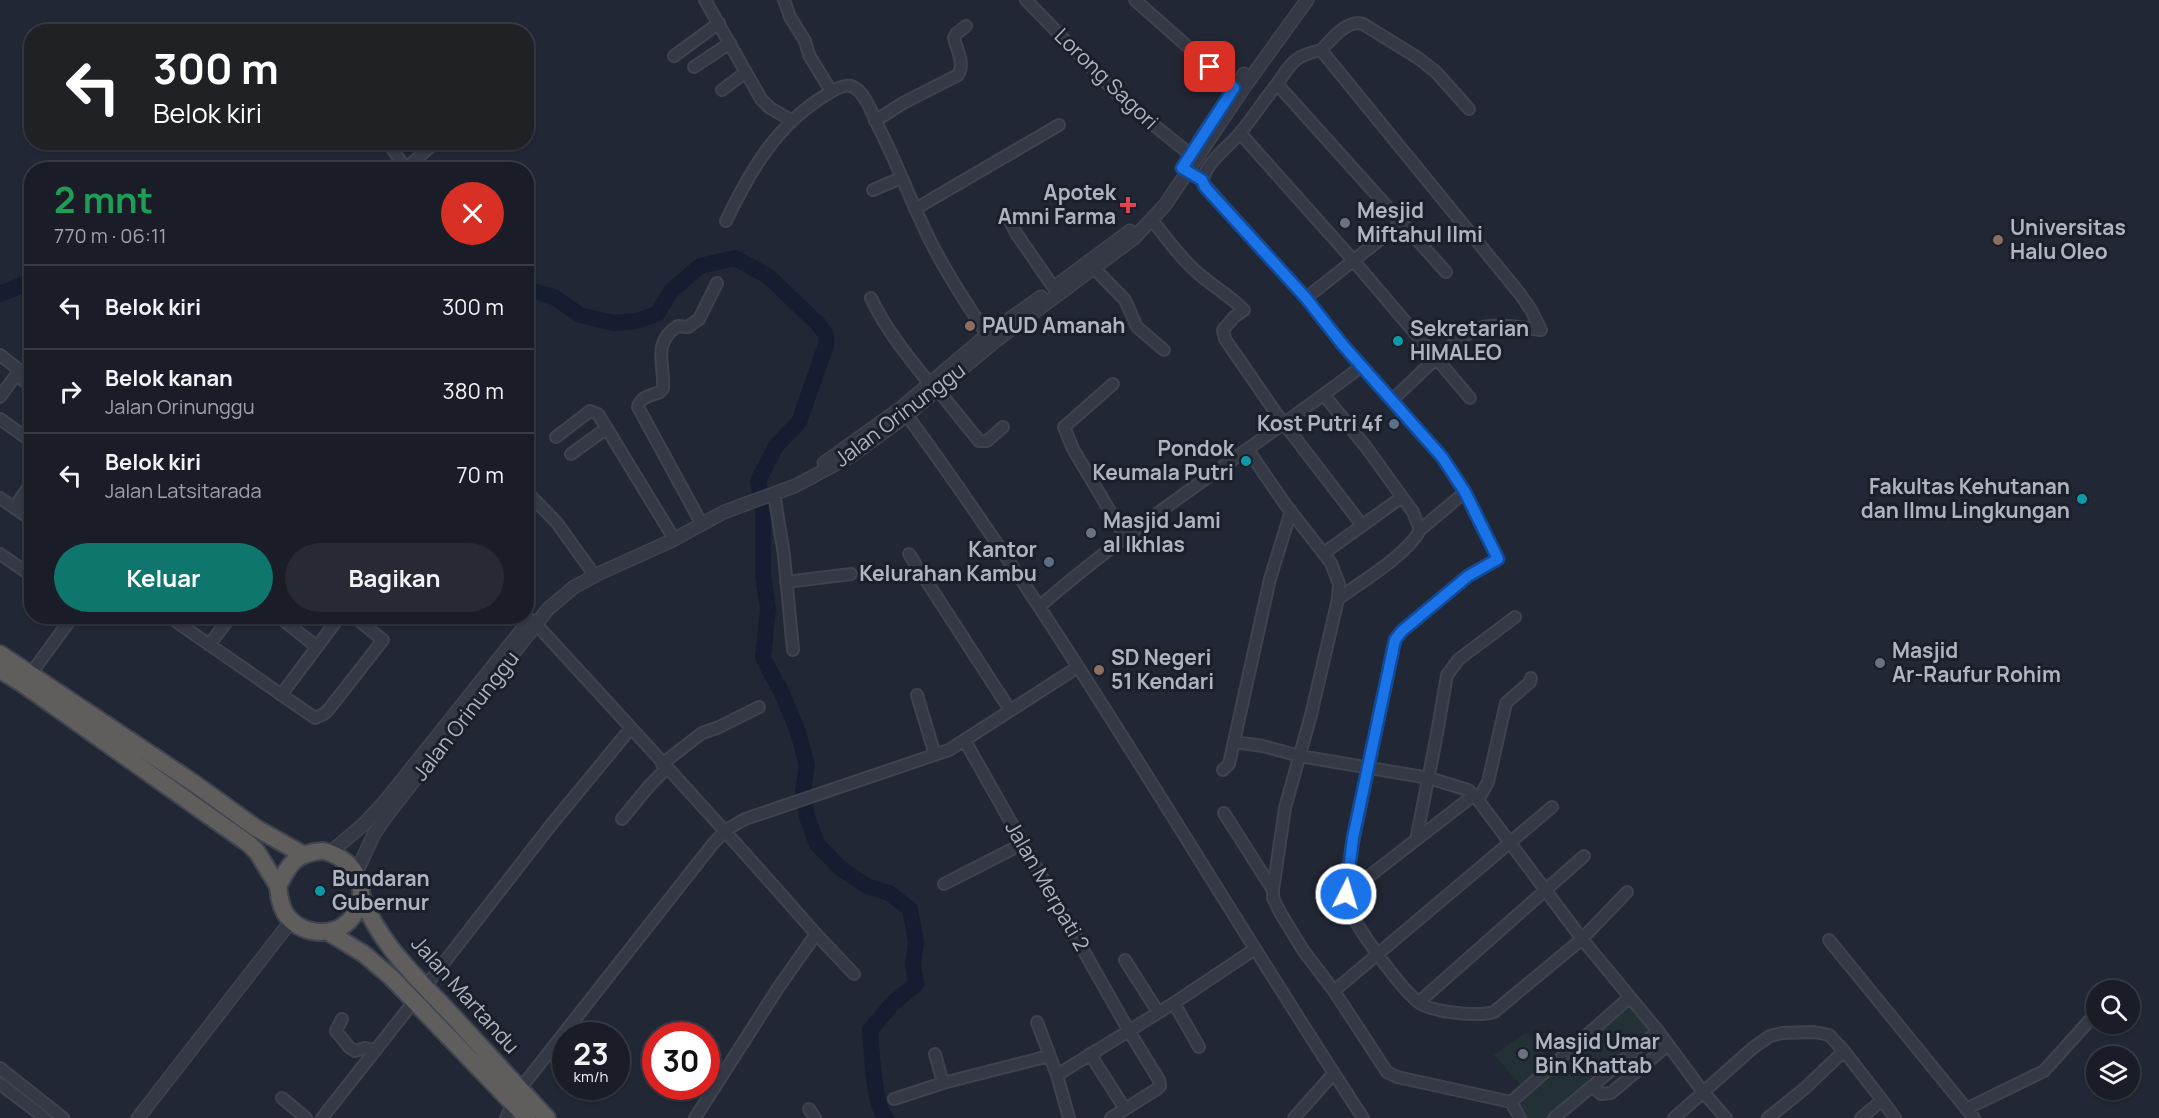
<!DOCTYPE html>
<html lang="id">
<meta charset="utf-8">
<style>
:root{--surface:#1a1d28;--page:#272a34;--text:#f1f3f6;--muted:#9fa2a8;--line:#383b45;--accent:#0f766e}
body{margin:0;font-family:Manrope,sans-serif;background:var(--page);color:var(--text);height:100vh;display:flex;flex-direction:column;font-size:22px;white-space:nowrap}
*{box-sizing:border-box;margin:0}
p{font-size:20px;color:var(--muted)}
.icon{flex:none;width:33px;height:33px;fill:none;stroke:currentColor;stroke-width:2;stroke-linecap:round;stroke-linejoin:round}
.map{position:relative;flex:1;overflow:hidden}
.side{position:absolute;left:24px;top:162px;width:510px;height:462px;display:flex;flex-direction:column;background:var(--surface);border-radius:24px;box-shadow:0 2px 4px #0004,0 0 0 2px var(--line)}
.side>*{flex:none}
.banner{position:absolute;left:24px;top:24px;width:510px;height:126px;border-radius:24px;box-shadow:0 2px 4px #0004,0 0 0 2px var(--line);background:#202124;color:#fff;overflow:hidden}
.tools{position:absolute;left:2086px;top:980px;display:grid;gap:12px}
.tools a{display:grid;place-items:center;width:54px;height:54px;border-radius:50%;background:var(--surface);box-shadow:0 2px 4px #0004,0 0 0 2px var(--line);font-size:30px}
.speed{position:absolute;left:552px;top:1022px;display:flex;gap:12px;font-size:30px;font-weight:700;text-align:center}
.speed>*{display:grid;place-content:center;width:78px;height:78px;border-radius:50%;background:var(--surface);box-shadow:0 2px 4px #0004,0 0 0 2px var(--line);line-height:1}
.speed small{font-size:15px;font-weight:400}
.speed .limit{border:9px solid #d22;background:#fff;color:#111}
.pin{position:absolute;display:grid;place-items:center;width:51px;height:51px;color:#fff;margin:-26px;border-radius:12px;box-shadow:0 3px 9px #0006}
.me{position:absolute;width:66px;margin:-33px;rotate:5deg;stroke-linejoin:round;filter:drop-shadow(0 0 4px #0008)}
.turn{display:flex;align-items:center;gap:21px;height:126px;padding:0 30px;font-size:27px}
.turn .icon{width:78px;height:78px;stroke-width:2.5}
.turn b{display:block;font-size:42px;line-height:51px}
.round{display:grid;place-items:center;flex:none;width:63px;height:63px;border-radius:32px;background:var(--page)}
.headline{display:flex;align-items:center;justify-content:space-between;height:102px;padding:0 30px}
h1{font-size:36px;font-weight:700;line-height:45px;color:#1e9e55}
.primary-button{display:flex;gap:12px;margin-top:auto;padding:12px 30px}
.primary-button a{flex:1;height:69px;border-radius:36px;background:var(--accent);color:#fff;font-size:24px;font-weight:700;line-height:69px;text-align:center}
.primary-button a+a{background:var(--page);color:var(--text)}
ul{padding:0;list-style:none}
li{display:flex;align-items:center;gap:18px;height:84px;padding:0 30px;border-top:2px solid var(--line)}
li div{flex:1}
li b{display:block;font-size:22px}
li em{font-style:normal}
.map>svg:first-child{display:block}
</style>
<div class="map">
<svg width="2159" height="1118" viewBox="0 0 2159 1118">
<rect width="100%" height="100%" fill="#222735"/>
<path fill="#233136" d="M1630 997 1657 1031 1553 1118H1520L1511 1102 1526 1091 1494 1055 1526 1032 1553 1065Z"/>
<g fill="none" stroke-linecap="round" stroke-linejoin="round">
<path stroke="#161d31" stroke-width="16" d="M526 289 554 297 580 315 613 323 636 321 657 314 671 291 700 266 735 258 768 276 816 322
M0 294 32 281
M817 322 826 335V345L799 422 776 446 758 481 763 508V575L768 609 763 658 782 693 798 732 807 765 803 792 807 817 817 844 840 868 867 886 889 893 910 909 916 942 913 965 916 984 893 1003 870 1030C872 1049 873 1106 886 1118"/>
<g stroke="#3e434f" stroke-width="14">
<path id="minor" d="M705 0 761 99 770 108 791 120
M784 0 790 17 805 41 809 55 831 91
M1026 0 1124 101 1191 155
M1135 0 1240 93
M1321 50C1332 40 1346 19 1363 24L1418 58 1436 72 1469 109
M674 56 719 23
M694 67 730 43
M1277 84C1264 100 1253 118 1239 134 1228 148 1203 164 1203 183L1306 298 1342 344 1442 457 1465 492 1498 559 1468 576 1402 631 1395 640 1348 867C1347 878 1344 892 1347 904 1354 925 1403 992 1421 1004 1435 1012 1478 1017 1494 1012L1582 939 1658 1031 1703 1092 1726 1118
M722 90 746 72
M875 121 903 103 958 75C965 64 957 50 954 38L956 34 966 26
M1240 133 1353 260 1470 398
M388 142 405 168
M404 170 436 142
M873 190 901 178
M915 209 1059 125
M1007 215 1016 233 1054 288
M1152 220C1167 239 1181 259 1199 274 1214 287 1230 296 1244 310L1234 317 1223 330 1225 339 1276 413 1362 525
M726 221C750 171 777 124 826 95 832 91 843 84 851 86 866 91 873 117 880 130 900 169 914 211 935 250 950 279 969 307 987 335
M1088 262 1125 300 1137 327 1164 350
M871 298C886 330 907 355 929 383
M1306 298 1401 223
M0 355 18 369 16 375 32 387
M1113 384 1064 427 1073 449 1126 538
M938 390 979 441H987L1003 427
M1324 395 1366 447 1413 512 1420 530C1407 555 1361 582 1338 599L1311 715 1285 808 1273 890V898L1281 914 1303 950 1334 991 1552 807
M0 397 16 375
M1393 399C1415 380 1461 328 1489 326 1506 324 1524 328 1541 330L1531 310 1520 294 1321 50C1293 57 1293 61 1277 84L1446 272
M903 410C1070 637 1209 883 1363 1118
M0 419 32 442
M556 437 590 411 598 414 670 532
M1248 450 1285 504 1331 563 1339 584 1338 599
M571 454 607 428
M526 491 557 523 590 569
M774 494 784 555 793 650
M0 498 32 520
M14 508 32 482
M699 519 638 407C641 396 650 396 660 392L663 388C665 365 651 343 678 326L688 327 699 319 717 283
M1420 530 1465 492
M1324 553 1402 497
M0 554 32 576
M909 554 1010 710
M786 582 851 574
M1040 606C1141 518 1256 447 1362 366
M168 616 315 718 324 714 329 709 383 640 353 616
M278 616 317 647 340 616
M526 616 537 625C630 727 725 829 816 934L778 988 695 1118
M209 645 231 616
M27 679 73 616
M281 695 317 647
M917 695 935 755
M965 741 1129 1031 1159 1080 1160 1086 1157 1089 1111 1118
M1234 742 1263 746 1300 756 1429 778 1468 790 1478 800 1582 939 1627 892
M662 764 702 733 717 728 759 707
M1223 770 1229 764 1270 579 1291 511
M1478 800 1488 782 1506 703 1530 682 1531 678
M1224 813 1273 890
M622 819 649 786 666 769
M1416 840 1436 739 1447 675 1459 659 1515 617
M944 884 1022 844
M1346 894 1474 795
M816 934 854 974
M1829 940 1974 1118
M1125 960 1158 1012
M425 987 551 825 631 728
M1334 991 1387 1072 1397 1077 1511 1102 1630 997
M1419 1002 1584 856
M1174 1003 1199 1047
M342 1019 336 1031 349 1047 355 1051 365 1048 375 1050
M1037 1022 1057 1075 1174 1003 1255 949
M935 1054 943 1083
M1090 1054 1125 1109
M0 1068 63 1118
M1057 1075 1069 1118
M0 1084 45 1118
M1593 1086 1601 1094 1611 1093 1668 1045
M520 1089 712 845 726 830 745 819 949 750 1078 667
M282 1098 306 1118
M894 1099 943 1083 1049 1056
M1511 1102 1520 1118
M809 1109 815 1118
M1966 1109 2044 1071 2097 1012
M322 1118 415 1000
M506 1118 513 1103
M1294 1118 1334 1073
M1554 1118 1658 1031
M1674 1118 1754 1047 1770 1036 1782 1033 1814 1032 1829 1035 1844 1051 1882 1100
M1768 1118 1804 1089 1844 1051
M1861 1118 1882 1100 1895 1118"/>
</g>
<g stroke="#3e434f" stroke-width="15">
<path id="tertiary" d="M1199 141 1244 74
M1060 283 1130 231
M824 463 901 408 987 335 1041 297
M331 852 365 823 387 799 525 626
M356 873 374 834 388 814 548 609 574 587 600 573 671 541 724 512 795 486 851 456 907 415 994 342 1134 238 1165 205 1245 86 1307 0
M138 1118 291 921"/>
</g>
<g stroke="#3f4450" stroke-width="20">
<path id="trunk" d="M0 654 195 784 256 828 302 854
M0 670 23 684 249 844 257 852 278 886
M323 851C356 858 375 894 349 921 331 939 298 934 285 913 280 905 279 895 278 886 290 863 295 853 323 851Z
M361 894C377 942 417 978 451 1014 483 1049 515 1084 547 1118
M328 932 364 954 392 978 527 1118"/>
</g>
<use href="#minor" stroke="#353945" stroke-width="10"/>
<use href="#tertiary" stroke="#353945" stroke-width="12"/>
<use href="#trunk" stroke="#5f5e5c" stroke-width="16"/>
</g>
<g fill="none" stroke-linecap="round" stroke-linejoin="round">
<g stroke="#114b97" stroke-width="15">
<path id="route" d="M1210 67 1234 88 1182 168 1202 180 1205 187 1306 298 1342 344 1442 457 1465 492 1498 559 1468 576 1402 631 1395 640 1353 838 1346 894"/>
</g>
<use href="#route" stroke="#1a73e8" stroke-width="10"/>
</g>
<path fill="#e0444e" stroke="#1a1f2a" stroke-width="2" d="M1125 196h6v6h6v6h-6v6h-6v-6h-6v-6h6z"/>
<g fill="#6b7280" stroke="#1a1f2a" stroke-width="2">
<circle cx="1345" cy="223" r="6"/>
<circle cx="1091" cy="533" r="6"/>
<circle cx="1880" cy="663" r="6"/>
<circle cx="1523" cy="1054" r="6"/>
</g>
<g fill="#8d6e63" stroke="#1a1f2a" stroke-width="2">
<circle cx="1998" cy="240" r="6"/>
<circle cx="970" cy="326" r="6"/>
<circle cx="1099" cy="670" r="6"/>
</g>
<g fill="#0f9aa8" stroke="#1a1f2a" stroke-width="2">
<circle cx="1398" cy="341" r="6"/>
<circle cx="1246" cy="461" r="6"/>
<circle cx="2082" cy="499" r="6"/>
<circle cx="320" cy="891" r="6"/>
</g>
<g fill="#5c6f8a" stroke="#1a1f2a" stroke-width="2">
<circle cx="1394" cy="424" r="6"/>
<circle cx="1049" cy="562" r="6"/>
</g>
<g text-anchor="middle" stroke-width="6" stroke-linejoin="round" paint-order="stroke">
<g font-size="21" fill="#afb4c2" stroke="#1a1f2a">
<text transform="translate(1106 79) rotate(44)" y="7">Lorong Sagori</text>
<text transform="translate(900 415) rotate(-37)" y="7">Jalan Orinunggu</text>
<text transform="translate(466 716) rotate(-52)" y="7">Jalan Orinunggu</text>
<text transform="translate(1047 886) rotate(60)" y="7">Jalan Merpati 2</text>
<text transform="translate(465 995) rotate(48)" y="7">Jalan Martandu</text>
</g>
<g font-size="21" font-weight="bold" fill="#afb4c2" stroke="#1a1f2a" text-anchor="start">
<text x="1116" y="200" text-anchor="end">Apotek<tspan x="1116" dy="24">Amni Farma</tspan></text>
<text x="1357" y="218">Mesjid<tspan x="1357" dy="24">Miftahul Ilmi</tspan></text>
<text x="2010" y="235">Universitas<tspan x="2010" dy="24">Halu Oleo</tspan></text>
<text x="982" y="333">PAUD Amanah</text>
<text x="1410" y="336">Sekretarian<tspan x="1410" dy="24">HIMALEO</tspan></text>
<text x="1382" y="431" text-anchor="end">Kost Putri 4f</text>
<text x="1234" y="456" text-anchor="end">Pondok<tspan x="1234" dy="24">Keumala Putri</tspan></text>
<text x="2070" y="494" text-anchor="end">Fakultas Kehutanan<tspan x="2070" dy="24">dan Ilmu Lingkungan</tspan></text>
<text x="1103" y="528">Masjid Jami<tspan x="1103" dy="24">al Ikhlas</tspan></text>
<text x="1037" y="557" text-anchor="end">Kantor<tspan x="1037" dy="24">Kelurahan Kambu</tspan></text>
<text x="1892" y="658">Masjid<tspan x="1892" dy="24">Ar-Raufur Rohim</tspan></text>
<text x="1111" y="665">SD Negeri<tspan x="1111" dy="24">51 Kendari</tspan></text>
<text x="332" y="886">Bundaran<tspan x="332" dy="24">Gubernur</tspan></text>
<text x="1535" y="1049">Masjid Umar<tspan x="1535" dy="24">Bin Khattab</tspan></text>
</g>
</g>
</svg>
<div class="tools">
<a><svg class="icon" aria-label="search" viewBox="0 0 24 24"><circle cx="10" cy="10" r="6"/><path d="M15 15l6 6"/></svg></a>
<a><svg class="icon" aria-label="layers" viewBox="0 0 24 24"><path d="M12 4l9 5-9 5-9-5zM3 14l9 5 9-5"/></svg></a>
</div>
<div class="speed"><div>23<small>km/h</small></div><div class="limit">30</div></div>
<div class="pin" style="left:1210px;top:67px;background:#d93025"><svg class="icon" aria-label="arrive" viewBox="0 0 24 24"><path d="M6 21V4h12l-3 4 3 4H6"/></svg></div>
<svg class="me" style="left:1346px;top:894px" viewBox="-20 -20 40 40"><circle r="17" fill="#1a73e8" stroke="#fff" stroke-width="3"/><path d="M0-11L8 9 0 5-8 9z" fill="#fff"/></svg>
<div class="banner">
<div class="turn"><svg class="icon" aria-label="left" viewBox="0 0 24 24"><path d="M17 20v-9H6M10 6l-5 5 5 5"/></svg><div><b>300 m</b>Belok kiri</div></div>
</div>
<section class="side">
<div class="headline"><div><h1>2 mnt</h1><p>770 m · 06:11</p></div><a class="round" style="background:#d93025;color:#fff"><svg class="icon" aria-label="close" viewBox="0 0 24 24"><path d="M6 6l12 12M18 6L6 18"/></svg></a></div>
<ul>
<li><svg class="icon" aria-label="left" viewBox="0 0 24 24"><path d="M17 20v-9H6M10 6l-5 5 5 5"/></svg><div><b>Belok kiri</b></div><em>300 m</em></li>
<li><svg class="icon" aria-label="right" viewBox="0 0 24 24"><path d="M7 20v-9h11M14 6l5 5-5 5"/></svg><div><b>Belok kanan</b><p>Jalan Orinunggu</p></div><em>380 m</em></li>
<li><svg class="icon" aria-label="left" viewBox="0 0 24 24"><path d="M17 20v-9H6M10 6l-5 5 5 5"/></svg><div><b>Belok kiri</b><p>Jalan Latsitarada</p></div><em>70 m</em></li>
</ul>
<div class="primary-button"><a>Keluar</a><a>Bagikan</a></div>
</section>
</div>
